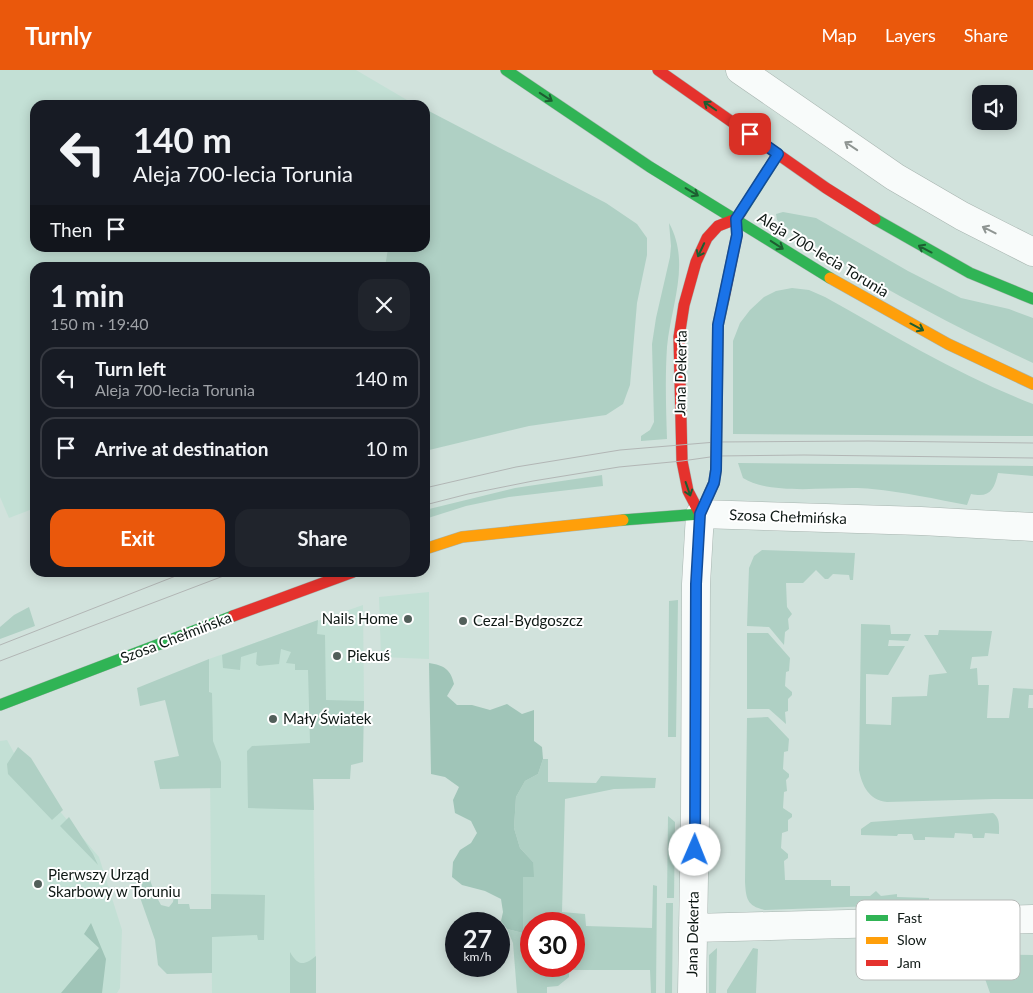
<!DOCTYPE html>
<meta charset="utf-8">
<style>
:root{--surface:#171b24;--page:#20242c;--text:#f1f3f6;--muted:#9ea1a6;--line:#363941;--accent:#ea580c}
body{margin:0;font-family:Lato,sans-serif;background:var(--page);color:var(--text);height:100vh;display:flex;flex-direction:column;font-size:19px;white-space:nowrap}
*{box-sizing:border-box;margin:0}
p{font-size:16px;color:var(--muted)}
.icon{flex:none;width:28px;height:28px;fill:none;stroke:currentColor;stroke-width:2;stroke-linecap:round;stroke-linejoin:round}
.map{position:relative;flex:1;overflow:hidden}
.sheet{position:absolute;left:30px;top:192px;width:400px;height:315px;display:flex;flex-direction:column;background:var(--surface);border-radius:15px;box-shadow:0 2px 12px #0003}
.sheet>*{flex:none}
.top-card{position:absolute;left:30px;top:30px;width:400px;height:152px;border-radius:15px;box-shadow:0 2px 12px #0003;background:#171b24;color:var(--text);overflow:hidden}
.buttons{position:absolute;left:972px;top:15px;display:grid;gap:10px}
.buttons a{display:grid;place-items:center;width:45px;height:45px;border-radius:10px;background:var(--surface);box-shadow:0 2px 12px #0003;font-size:25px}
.speed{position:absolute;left:445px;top:842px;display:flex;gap:10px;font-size:25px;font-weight:700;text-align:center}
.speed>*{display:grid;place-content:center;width:65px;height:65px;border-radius:50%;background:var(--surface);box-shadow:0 2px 12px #0003;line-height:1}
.speed small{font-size:12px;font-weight:400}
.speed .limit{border:8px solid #d22;background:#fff;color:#111}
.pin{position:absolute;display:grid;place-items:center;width:42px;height:42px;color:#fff;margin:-21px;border-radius:10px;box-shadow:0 2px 8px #0006}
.me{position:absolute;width:55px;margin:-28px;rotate:1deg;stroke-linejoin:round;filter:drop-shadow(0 0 4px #0008)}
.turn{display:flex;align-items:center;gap:18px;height:105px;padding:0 20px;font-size:22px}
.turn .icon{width:65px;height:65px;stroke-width:2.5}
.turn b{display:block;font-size:35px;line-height:42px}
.then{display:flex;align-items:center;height:48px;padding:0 20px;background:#0003;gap:10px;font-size:19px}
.round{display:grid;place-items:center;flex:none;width:52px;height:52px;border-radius:15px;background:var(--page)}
.summary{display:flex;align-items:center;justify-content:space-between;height:85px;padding:0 20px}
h1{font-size:30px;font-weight:700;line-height:38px}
.button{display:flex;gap:10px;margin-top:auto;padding:10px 20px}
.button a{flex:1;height:58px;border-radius:15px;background:var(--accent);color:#fff;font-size:20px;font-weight:700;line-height:58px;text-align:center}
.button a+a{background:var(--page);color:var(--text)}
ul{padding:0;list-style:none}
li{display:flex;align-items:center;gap:15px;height:62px;margin:0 10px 8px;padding:0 10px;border:2px solid var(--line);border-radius:15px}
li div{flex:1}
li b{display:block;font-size:19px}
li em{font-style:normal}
header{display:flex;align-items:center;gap:30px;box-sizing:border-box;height:70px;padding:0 25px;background:var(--accent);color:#fff}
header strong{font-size:24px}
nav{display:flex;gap:28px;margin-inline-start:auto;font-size:18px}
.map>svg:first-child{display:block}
</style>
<header>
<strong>Turnly</strong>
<nav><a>Map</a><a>Layers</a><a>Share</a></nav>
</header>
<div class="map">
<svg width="1033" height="923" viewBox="0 0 1033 923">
<rect width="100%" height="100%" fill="#d1e2dc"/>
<path fill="#c3e0d5" d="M0 0H356L407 30V35H35V178H388L385 197 35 198V438L9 448 0 427Z
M429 522V589L381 587 379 527Z
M363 535 364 634 312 639 316 923H212L209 589Z
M7 670 21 696 99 787 122 860 120 918 117 923H0V671Z"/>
<path fill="#afd0c4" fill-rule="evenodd" d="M425 39 606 133 637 154 647 168V185L637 233 630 315 623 334 606 345 529 356 425 381V198L385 197 388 178H425Z
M783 142 816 148 908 201 961 228 1009 239 1033 248V293C964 261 896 226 831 186 813 174 793 164 777 150L776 144Z
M669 153C691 193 671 235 667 277 665 308 666 338 667 369L641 371V366L650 360 654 352 652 274 656 248 670 187 671 176Z
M792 218 809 220 825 227C893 265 960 306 1033 334V366L733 364V271L740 253 750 240 764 227 776 221Z
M738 393 1033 396V406L998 403C994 420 990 428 971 424L967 435C935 429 904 422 872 419 836 415 772 427 743 408Z
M602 405 603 416 509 427 466 436 425 449V440L515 418Z
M762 480 855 483 853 510H850L849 505 833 504 828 509H825L816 500 803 513H786L787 537 792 544 788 549 789 559 785 562 784 575 769 557 747 556 749 498 754 486Z
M678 530 676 667H668L669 531Z
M29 537 35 556 0 569V557L14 545Z
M318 550 317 564 325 565 326 630 364 631 363 692 351 695 350 709H313L314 740 248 738 247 681 252 676 310 673 308 600H295V594L286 593 291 582 281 579 279 594 259 596 256 594 257 582 241 587 240 600 223 598 222 585Z
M861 554 890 555 891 564H911L908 571 889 570 888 576H905L888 605 866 604V654L891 655 892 627 927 626 929 605 947 603 924 565H938L939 560 992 561 988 586 972 587 970 599 977 598 978 615H989L987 648H1009L1013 618 1033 619V625H1029L1028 638H1033V729H994L887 732C869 730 862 716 859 700Z
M747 563H768L790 588 789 601 786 602 785 616 792 622V625L788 629V641L785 642 786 654 769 639H747Z
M209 589V622L212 623 213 671 221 692V718L160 719 154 691 179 686 165 630 140 636 137 618Z
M768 647 789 669 788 681 784 682 783 699 789 704V707L786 710 787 721 784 722 783 738 792 744V747L788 750V761L782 763 781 778 788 784V788L784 791 785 810H831V816H850V826H870L876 821 881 826 897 824V827L929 828V834L765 840C747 836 746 829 745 812L747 648Z
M18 677 31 688 63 740 52 750 8 704 7 694Z
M543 689H548V712L596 713 601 706 656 708 655 718 614 719 565 729 562 842 585 844 586 856 652 858 653 815 657 816 656 923H651L650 900H569V907L558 916 547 917V923H517L513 873 507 859 523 863V807H533V792L520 778 514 758 516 727 525 711 538 704ZM531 854H574V896H531Z
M993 743C1000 748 999 755 999 764L985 763 984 768H973L972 764 955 763 954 768 925 767V770H914L912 764H898L897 766 861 765V759L871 752Z
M668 746 675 752 674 828H667Z
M69 747 93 784 98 795 60 756Z
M150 810 155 824 161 835 169 837 173 832 174 826 178 823V834H189L190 839H211V824L265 825 264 870H258L257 865 212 867V903L167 904 158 895 155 870 136 816 138 813Z
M666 833H673L672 923H665Z
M717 878 716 923H709V885Z
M753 878 758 879 756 923H727V920Z
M290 882C298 896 304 896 316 886V923H290Z
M979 884 1033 885V923H990L983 903 990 902 991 908 1008 910 1009 892H990L989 900 981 898Z"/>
<path fill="#a0c5b8" d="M429 593C444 595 451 600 454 614L447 626 457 635H472L490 640 507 634 522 644 534 640V671L542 677 543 689 538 704 525 711 516 727 514 758 520 778 533 792 534 807H523V863L507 859 501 851 503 842 501 829 485 821 462 815 452 807 453 792 460 780 471 773 477 763 471 751 455 743 453 730 459 717 445 707 431 704Z
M91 853 106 889 102 923H61L99 878 84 864Z"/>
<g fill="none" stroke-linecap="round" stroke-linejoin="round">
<g stroke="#a7b4af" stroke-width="29">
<path id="street" d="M740 0 895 107 962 146 1033 182
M693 858 1033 849
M692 923 695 748 696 514 700 444 921 451 1033 457"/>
</g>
<g stroke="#a7b4af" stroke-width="12">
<path id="fast" d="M506 0 650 97 830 208
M741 142 778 84
M875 149 970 203 1033 229
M623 450 700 444
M0 635 233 546"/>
</g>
<g stroke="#a7b4af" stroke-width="12">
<path id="slow" d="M830 208 948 274 1033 314
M700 444 714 413 716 400 718 255 724 228
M425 479 462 467 623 450"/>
</g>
<g stroke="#a7b4af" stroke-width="12">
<path id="jam" d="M658 0 826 118 875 149
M724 228 737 165 736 149
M700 444 688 421 682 391 679 267 684 235 696 192 707 168 718 156 736 149 741 142
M233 546 353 502"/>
</g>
<use href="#street" stroke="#f8fbfa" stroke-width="28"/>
<use href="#fast" stroke="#30b455" stroke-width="11"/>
<use href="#slow" stroke="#ff9f0a" stroke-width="11"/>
<use href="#jam" stroke="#e5322d" stroke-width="11"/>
<path stroke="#b2b6b5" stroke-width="1" d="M425 418 516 397 620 380 716 372 868 371 1033 373
M425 435 468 424 533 411 619 397 682 391 717 386 804 385 1033 388
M0 575 186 502
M0 591 234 502"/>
</g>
<defs><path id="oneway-shaft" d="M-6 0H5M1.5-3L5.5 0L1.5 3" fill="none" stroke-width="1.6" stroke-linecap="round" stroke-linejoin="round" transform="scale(1.25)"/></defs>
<g stroke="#1d5e31">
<use href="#oneway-shaft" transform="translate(546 27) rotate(33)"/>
<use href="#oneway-shaft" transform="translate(710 36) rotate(-145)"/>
<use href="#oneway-shaft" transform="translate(692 122) rotate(31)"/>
<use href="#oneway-shaft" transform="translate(777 175) rotate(33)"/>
<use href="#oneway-shaft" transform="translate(925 179) rotate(-152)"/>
<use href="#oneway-shaft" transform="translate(701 180) rotate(115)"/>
<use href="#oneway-shaft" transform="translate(917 257) rotate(28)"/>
<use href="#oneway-shaft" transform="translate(688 419) rotate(71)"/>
</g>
<g stroke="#8f9592">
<use href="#oneway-shaft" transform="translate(851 76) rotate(-146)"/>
<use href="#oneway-shaft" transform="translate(989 160) rotate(-153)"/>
</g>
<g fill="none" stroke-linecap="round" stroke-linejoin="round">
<g stroke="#114b97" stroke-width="12">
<path id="route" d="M695 780 696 514 700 444 714 413 716 400 718 255 737 165 736 149 778 84 750 64"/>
</g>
<use href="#route" stroke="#1a73e8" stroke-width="9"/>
</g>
<g fill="#525f5a" stroke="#fff" stroke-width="2">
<circle cx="408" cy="549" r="5"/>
<circle cx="463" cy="551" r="5"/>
<circle cx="337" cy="586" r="5"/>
<circle cx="273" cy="649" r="5"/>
<circle cx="38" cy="814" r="5"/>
</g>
<g text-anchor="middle" stroke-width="4" stroke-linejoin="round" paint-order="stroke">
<g font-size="15" fill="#0e1814" stroke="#fff">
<text transform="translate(823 185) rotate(31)" y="5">Aleja 700-lecia Torunia</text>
<text transform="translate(681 303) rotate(-89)" y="5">Jana Dekerta</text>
<text transform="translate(788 447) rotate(2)" y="5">Szosa Chełmińska</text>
<text transform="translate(176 568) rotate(-21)" y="5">Szosa Chełmińska</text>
<text transform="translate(693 864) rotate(-89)" y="5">Jana Dekerta</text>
</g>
<g font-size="15" fill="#0e1814" stroke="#fff" text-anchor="start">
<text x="398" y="554" text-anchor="end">Nails Home</text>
<text x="473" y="556">Cezal-Bydgoszcz</text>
<text x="347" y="591">Piekuś</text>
<text x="283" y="654">Mały Światek</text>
<text x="48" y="810">Pierwszy Urząd<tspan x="48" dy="17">Skarbowy w Toruniu</tspan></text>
</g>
</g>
<rect x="856" y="830" width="164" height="80" rx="8" fill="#fff" stroke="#b7bab8" stroke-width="1"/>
<rect x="866" y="845" width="22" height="6" fill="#30b455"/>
<rect x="866" y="867" width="22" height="7" fill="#ff9f0a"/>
<rect x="866" y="890" width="22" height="6" fill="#e5322d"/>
<g font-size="14" fill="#0e1814">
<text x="897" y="853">Fast</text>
<text x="897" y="875">Slow</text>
<text x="897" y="898">Jam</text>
</g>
</svg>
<div class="buttons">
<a><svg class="icon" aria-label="sound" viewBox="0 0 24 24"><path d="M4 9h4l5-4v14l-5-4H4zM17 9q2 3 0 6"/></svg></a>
</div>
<div class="speed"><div>27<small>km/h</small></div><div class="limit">30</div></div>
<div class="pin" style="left:750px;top:64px;background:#d93025"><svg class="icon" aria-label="arrive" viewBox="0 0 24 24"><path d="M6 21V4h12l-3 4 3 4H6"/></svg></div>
<svg class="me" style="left:695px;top:780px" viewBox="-20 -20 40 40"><circle r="19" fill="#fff"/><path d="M0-13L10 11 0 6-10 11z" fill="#1a73e8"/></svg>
<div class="top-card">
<div class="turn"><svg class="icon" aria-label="left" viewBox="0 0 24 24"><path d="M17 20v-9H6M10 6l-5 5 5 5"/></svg><div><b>140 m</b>Aleja 700-lecia Torunia</div></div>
<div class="then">Then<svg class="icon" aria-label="arrive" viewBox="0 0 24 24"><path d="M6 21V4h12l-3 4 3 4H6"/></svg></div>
</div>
<section class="sheet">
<div class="summary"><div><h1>1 min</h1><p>150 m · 19:40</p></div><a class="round"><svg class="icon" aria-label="close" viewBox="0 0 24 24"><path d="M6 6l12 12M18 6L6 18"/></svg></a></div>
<ul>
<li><svg class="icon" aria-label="left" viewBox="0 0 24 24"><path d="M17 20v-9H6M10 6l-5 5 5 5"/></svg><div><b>Turn left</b><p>Aleja 700-lecia Torunia</p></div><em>140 m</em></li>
<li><svg class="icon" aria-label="arrive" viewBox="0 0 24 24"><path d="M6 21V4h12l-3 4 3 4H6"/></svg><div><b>Arrive at destination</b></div><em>10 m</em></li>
</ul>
<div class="button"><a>Exit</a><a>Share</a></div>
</section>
</div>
